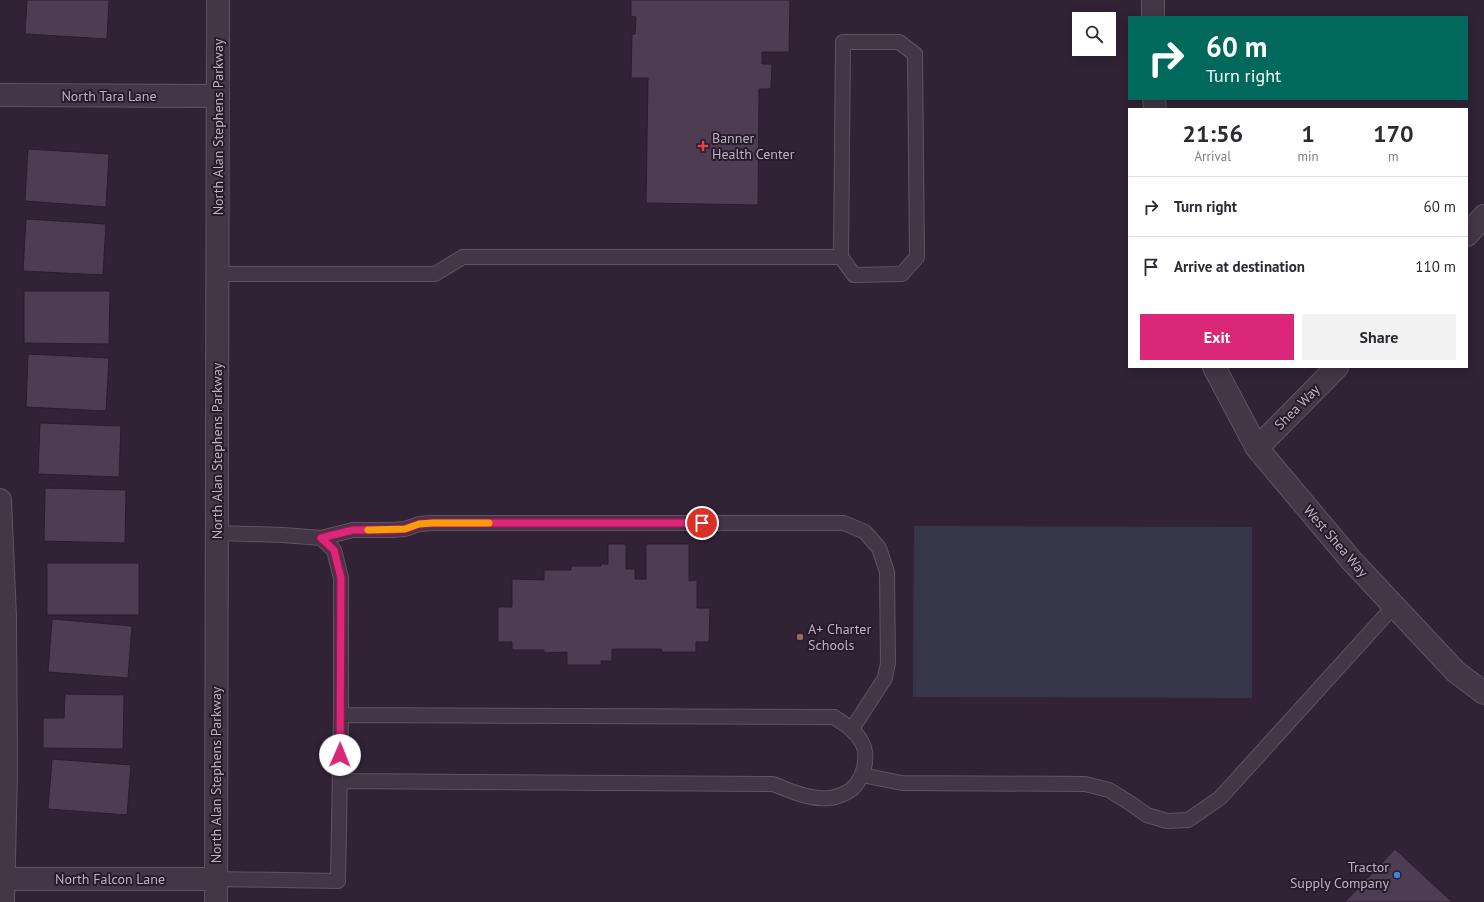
<!DOCTYPE html>
<style>
:root{--surface:#fff;--page:#f2f2f3;--text:#2b2b33;--muted:#7c7c81;--line:#e1e1e2;--accent:#db2777}
body{margin:0;font-family:"PT Sans",sans-serif;background:var(--page);color:var(--text);height:100vh;display:flex;flex-direction:column;font-size:15px;white-space:nowrap}
*{box-sizing:border-box;margin:0}
p{font-size:13px;color:var(--muted)}
.icon{flex:none;width:22px;height:22px;fill:none;stroke:currentColor;stroke-width:2;stroke-linecap:round;stroke-linejoin:round}
.map{position:relative;flex:1;overflow:hidden}
.sheet{position:absolute;left:1128px;top:108px;width:340px;height:260px;display:flex;flex-direction:column;background:var(--surface);border-radius:0px;box-shadow:0 2px 10px #0003}
.sheet>*{flex:none}
.hud{position:absolute;left:1128px;top:16px;width:340px;height:84px;border-radius:0px;box-shadow:0 2px 10px #0003;background:#00695c;color:#fff;overflow:hidden}
.buttons{position:absolute;left:1072px;top:12px;display:grid;gap:8px}
.buttons a{display:grid;place-items:center;width:44px;height:44px;border-radius:0px;background:var(--surface);box-shadow:0 2px 10px #0003;font-size:20px}
.pin{position:absolute;display:grid;place-items:center;width:34px;height:34px;color:#fff;margin:-17px;border:2px solid #fff;border-radius:50%;box-shadow:0 1px 4px #0007}
.me{position:absolute;width:44px;margin:-22px;rotate:1deg;stroke-linejoin:round;filter:drop-shadow(0 0 3px #0008)}
.turn{display:flex;align-items:center;gap:14px;height:84px;padding:0 12px;font-size:18px}
.turn .icon{width:52px;height:52px;stroke-width:2.5}
.turn b{display:block;font-size:28px;line-height:34px}
.eta{display:flex;justify-content:space-evenly;align-items:center;height:68px;text-align:center}
.eta b{font-size:24px;font-weight:600;line-height:28px}
.cta{display:flex;gap:8px;margin-top:auto;padding:8px 12px}
.cta a{flex:1;height:46px;border-radius:0px;background:var(--accent);color:#fff;font-size:16px;font-weight:600;line-height:46px;text-align:center}
.cta a+a{background:var(--page);color:var(--text)}
ul{padding:0;list-style:none}
li{display:flex;align-items:center;gap:12px;height:60px;padding:0 12px;border-top:1px solid var(--line)}
li div{flex:1}
li b{display:block;font-size:15px}
li em{font-style:normal}
.map>svg:first-child{display:block}
</style>
<div class="map">
<svg width="1484" height="902" viewBox="0 0 1484 902">
<rect width="100%" height="100%" fill="#312236"/>
<path fill="#373649" d="M914 526 1252 527V698L913 697Z"/>
<path fill="#4e3c53" stroke="#2a1d2d" d="M27 0H109L107 39 25 34Z
M631 0H790L789 52H762V64H772L771 89H759L758 205 646 203 648 78H631L632 34H635L636 17 631 16Z
M28 149 109 154 106 207 25 201Z
M26 219 106 224 103 275 23 271Z
M24 291H110L109 344 24 343Z
M28 354 109 358 106 411 26 407Z
M40 423 121 426 119 477 38 474Z
M45 488 126 490 125 543 44 541Z
M608 544H626V569H635V579H646V544H689V581L697 580V608H710L709 642H696V652H662L661 649H612V661H601V665H567V652L544 653V650H512V642H498V607H512V579L544 580V570H571V566H601V564H608Z
M47 563H139V615H47Z
M52 619 132 626 128 678 48 672Z
M65 694 124 695 123 749 43 748V718H64Z
M52 759 131 765 127 815 48 809Z
M1395 849 1452 902H1345Z"/>
<g fill="none" stroke-linecap="round" stroke-linejoin="round">
<g stroke="#615364" stroke-width="16">
<path id="service" d="M218 274H435L463 257H841L854 275 902 274 917 257 915 54 899 42H843L841 257
M321 538 353 530H392L405 529 419 524 433 523H844L865 532 879 548 887 572 888 663 885 678 852 729
M862 775 902 783 1085 784 1109 790 1130 803 1147 815 1167 821 1188 820 1220 798 1394 606
M340 781 773 784C791 791 809 800 829 798 835 798 847 793 852 789 864 778 870 755 861 741 855 730 844 724 834 717L341 715
M216 879 338 881 341 715V578L334 550 321 538 283 535 217 533"/>
</g>
<g stroke="#615364" stroke-width="24">
<path id="minor" d="M1153 17V0
M0 95 218 96
M1154 99 1155 109
M1467 235 1484 216
M1214 367 1257 448 1351 560 1456 672 1484 693
M1257 448 1337 367
M0 500 5 617 6 772 3 902
M4 879H216"/>
</g>
<g stroke="#615364" stroke-width="24">
<path id="tertiary" d="M216 902 218 0"/>
</g>
<use href="#service" stroke="#433647" stroke-width="14"/>
<use href="#minor" stroke="#433647" stroke-width="22"/>
<use href="#tertiary" stroke="#433647" stroke-width="22"/>
</g>
<g fill="none" stroke-linecap="round" stroke-linejoin="round">
<g stroke="#8e194d" stroke-width="10">
<path id="route" d="M340 755 341 578 334 550 321 538 353 530H392L405 529 419 524 433 523H702"/>
</g>
<use href="#route" stroke="#db2777" stroke-width="7"/>
<path stroke="#f59e0b" stroke-width="7" d="M368 530 405 529 419 524 433 523H489"/>
</g>
<path fill="#e0444e" stroke="#281b2b" stroke-width="1.5" d="M701 140h4v4h4v4h-4v4h-4v-4h-4v-4h4z"/>
<circle fill="#8d6e63" stroke="#281b2b" stroke-width="1.5" cx="800" cy="637" r="4"/>
<circle fill="#3f7fe0" stroke="#281b2b" stroke-width="1.5" cx="1397" cy="875" r="4"/>
<g text-anchor="middle" stroke-width="4" stroke-linejoin="round" paint-order="stroke">
<g font-size="14" fill="#bfb0c3" stroke="#281b2b">
<text x="109" y="101">North Tara Lane</text>
<text transform="translate(218 127) rotate(-90)" y="5">North Alan Stephens Parkway</text>
<text transform="translate(1297 407) rotate(-45)" y="5">Shea Way</text>
<text transform="translate(217 451) rotate(-90)" y="5">North Alan Stephens Parkway</text>
<text transform="translate(1336 541) rotate(49)" y="5">West Shea Way</text>
<text transform="translate(216 775) rotate(-90)" y="5">North Alan Stephens Parkway</text>
<text x="110" y="884">North Falcon Lane</text>
</g>
<g font-size="14" fill="#bfb0c3" stroke="#281b2b" text-anchor="start">
<text x="712" y="143">Banner<tspan x="712" dy="16">Health Center</tspan></text>
<text x="808" y="634">A+ Charter<tspan x="808" dy="16">Schools</tspan></text>
<text x="1389" y="872" text-anchor="end">Tractor<tspan x="1389" dy="16">Supply Company</tspan></text>
</g>
</g>
</svg>
<div class="buttons">
<a><svg class="icon" aria-label="search" viewBox="0 0 24 24"><circle cx="10" cy="10" r="6"/><path d="M15 15l6 6"/></svg></a>
</div>
<div class="pin" style="left:702px;top:523px;background:#d93025"><svg class="icon" aria-label="arrive" viewBox="0 0 24 24"><path d="M6 21V4h12l-3 4 3 4H6"/></svg></div>
<svg class="me" style="left:340px;top:755px" viewBox="-20 -20 40 40"><circle r="19" fill="#fff"/><path d="M0-13L10 11 0 6-10 11z" fill="#db2777"/></svg>
<div class="hud">
<div class="turn"><svg class="icon" aria-label="right" viewBox="0 0 24 24"><path d="M7 20v-9h11M14 6l5 5-5 5"/></svg><div><b>60 m</b>Turn right</div></div>
</div>
<section class="sheet">
<div class="eta">
<div><b>21:56</b><p>Arrival</p></div>
<div><b>1</b><p>min</p></div>
<div><b>170</b><p>m</p></div>
</div>
<ul>
<li><svg class="icon" aria-label="right" viewBox="0 0 24 24"><path d="M7 20v-9h11M14 6l5 5-5 5"/></svg><div><b>Turn right</b></div><em>60 m</em></li>
<li><svg class="icon" aria-label="arrive" viewBox="0 0 24 24"><path d="M6 21V4h12l-3 4 3 4H6"/></svg><div><b>Arrive at destination</b></div><em>110 m</em></li>
</ul>
<div class="cta"><a>Exit</a><a>Share</a></div>
</section>
</div>
